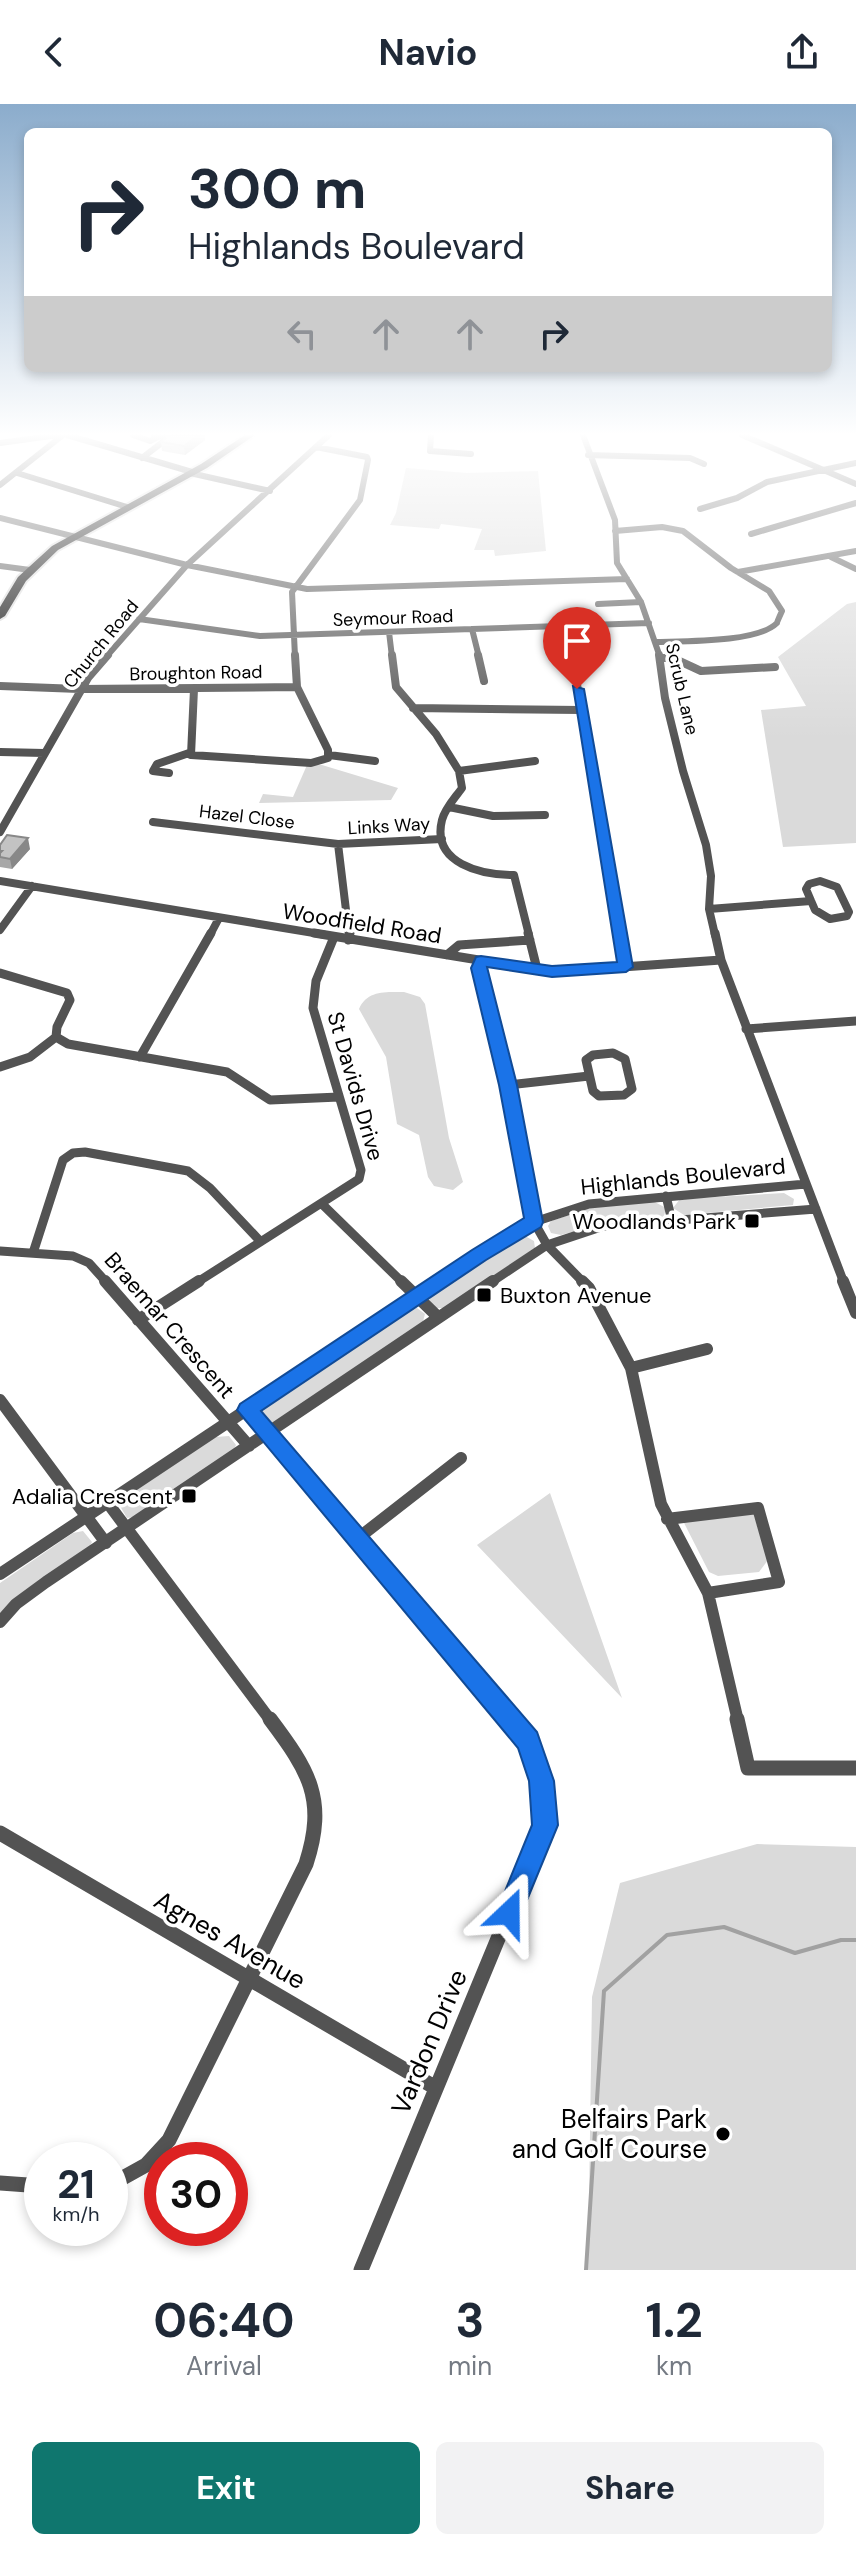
<!DOCTYPE html>
<style>
:root{--surface:#fff;--page:#f2f2f3;--text:#1f2937;--muted:#747a83;--accent:#0f766e}
body{margin:0;font-family:"DM Sans",sans-serif;background:var(--page);color:var(--text);height:100vh;display:flex;flex-direction:column;font-size:30px;white-space:nowrap}
*{box-sizing:border-box;margin:0}
p{font-size:26px;color:var(--muted)}
.icon{flex:none;width:44px;height:44px;fill:none;stroke:currentColor;stroke-width:2;stroke-linecap:round;stroke-linejoin:round}
.map{position:relative;height:2166px;overflow:hidden}
.side{display:flex;flex-direction:column;background:var(--surface);flex:1}
.side>*{flex:none}
.top-card{position:absolute;left:24px;top:24px;width:808px;height:244px;border-radius:12px;box-shadow:0 4px 12px #0003;background:#fff;color:var(--text);overflow:hidden}
.speed{position:absolute;left:24px;top:2038px;display:flex;gap:16px;font-size:40px;font-weight:700;text-align:center}
.speed>*{display:grid;place-content:center;width:104px;height:104px;border-radius:50%;background:var(--surface);box-shadow:0 4px 12px #0003;line-height:1}
.speed small{font-size:20px;font-weight:400}
.speed .limit{border:12px solid #d22;background:#fff;color:#111}
.pin{position:absolute;display:grid;place-items:center;width:68px;height:68px;color:#fff;margin:-82px -34px;border-radius:50% 50% 50% 0;rotate:-45deg;box-shadow:0 0 8px #0007}
.pin .icon{rotate:45deg}
.me{position:absolute;width:88px;margin:-44px;rotate:23deg;stroke-linejoin:round;filter:drop-shadow(0 0 6px #0008)}
.turn{display:flex;align-items:center;gap:28px;height:168px;padding:0 32px;font-size:36px}
.turn .icon{width:104px;height:104px;stroke-width:2.5}
.turn b{display:block;font-size:56px;line-height:68px}
.lanes{display:flex;align-items:center;height:76px;padding:0 32px;background:#0003;justify-content:center;gap:40px;direction:ltr}
.lanes .off{opacity:.35}
.eta{display:flex;justify-content:space-evenly;align-items:center;height:136px;text-align:center}
.eta b{font-size:48px;font-weight:700;line-height:56px}
.cta{display:flex;gap:16px;margin-top:auto;padding:16px 32px}
.cta a{flex:1;height:92px;border-radius:12px;background:var(--accent);color:#fff;font-size:32px;font-weight:700;line-height:92px;text-align:center}
.cta a+a{background:var(--page);color:var(--text)}
header{display:flex;justify-content:space-between;align-items:center;height:104px;padding:0 32px;background:var(--surface);font-size:36px;font-weight:700}
.map>svg:first-child{display:block}
</style>
<header><svg class="icon" aria-label="back" viewBox="0 0 24 24"><path d="M15 5l-7 7 7 7"/></svg>Navio<svg class="icon" aria-label="share" viewBox="0 0 24 24"><path d="M12 15V3M7 8l5-5 5 5M5 13v7h14v-7"/></svg></header>
<div class="map">
<svg width="856" height="2166" viewBox="0 0 856 2166">
<rect width="100%" height="100%" fill="#fff"/>
<path fill="#dadada" d="M406 364 467 369 538 367 546 447 495 452 494 446H474L482 425 441 420 439 425 390 421 396 409Z
M856 498V739L783 743 761 606 806 602 778 553 847 500Z
M307 661H322L398 684 391 696 259 699 263 690 293 693Z
M404 888 420 893 425 900 449 1034 463 1078 453 1086 434 1082 428 1073 419 1031 397 1020 386 953 359 905C367 886 386 888 404 888Z
M784 1089 794 1095 793 1101 684 1111 673 1104 680 1095Z
M653 1097 666 1104 664 1112 602 1120 561 1131 551 1129 548 1122 551 1117 590 1104Z
M525 1132 534 1137 535 1144 444 1204H435L429 1197 432 1189 485 1153Z
M417 1204 425 1210 422 1221 276 1319 265 1318 259 1310 265 1300 407 1206Z
M229 1332 236 1341 232 1349 135 1413 127 1414 120 1402 124 1394 215 1333Z
M550 1389 622 1594 477 1441Z
M753 1409 768 1456 759 1468 718 1472 709 1468 681 1413Z
M83 1427 92 1438 88 1446 0 1511V1479L73 1429Z
M757 1740 856 1743V2166H588L592 1893 620 1779Z"/>
<g fill="none" stroke-linecap="round" stroke-linejoin="round">
<path stroke="#a1a1a1" stroke-width="4" d="M586 2166 604 1887 667 1831 724 1823 795 1849 841 1836H856"/>
<g stroke="#dbdbdb" stroke-width="4">
<path id="primary" d="M245 331H255L207 364 58 446 26 477 5 512 0 515V503L18 473 52 442 201 360Z"/>
</g>
<path stroke="#535353" stroke-width="6" d="M67 331 192 368
M133 331 150 337 158 333
M431 331 430 347 471 350
M583 331 615 416 617 459 641 498 660 553
M742 331 856 380
M0 339 58 331
M588 351 690 354 704 360
M142 354 168 334 154 331
M17 369 127 403
M190 369 270 387
M0 381 63 331
M700 405 737 394 767 378 856 359
M0 414 187 461 307 485 627 475
M615 427 662 423 683 427 731 464 769 487 782 507C782 507 777 518 777 519 757 539 683 537 655 538
M751 430 856 399
M831 453 856 465
M0 462 30 466
M738 468 856 447
M598 500 641 498
M139 515 260 532 649 519
M472 525 479 553
M389 528 392 553
M106 553 187 461 329 331
M295 553 292 488 360 396 368 356 367 353 316 343"/>
<path stroke="#535353" stroke-width="8" d="M392 551 396 583 436 630 459 667 462 684C455 694 445 704 442 716 431 760 482 771 514 771L529 831
M478 551 484 577
M659 551 665 594 683 667 706 741 711 772 709 805 715 831
M660 554H673L701 567 775 563
M574 563 620 831
M0 582 79 585 297 583
M194 585 191 651 311 659 328 654V646L297 583 295 551
M413 604 581 606
M0 648 44 649
M329 651 375 657
M459 667 535 657
M169 669 153 667 157 660 189 649
M449 703 493 712 545 711
M153 718 338 740 442 735
M0 728 88 574 108 551
M338 740 349 831
M0 777 326 831
M820 777 837 783 849 808 847 812 830 815 815 806 806 785 809 780Z
M709 805 811 797
M0 826 32 782
M210 831 219 814"/>
<path stroke="#535353" stroke-width="9" d="M314 829 552 868 721 856
M528 829 537 865
M620 829 626 863
M715 829 721 856 844 1179
M348 836 350 829
M447 851 459 841 530 836
M481 857 479 864 508 981 534 1118 547 1141 584 1179
M0 869 67 889 70 896 57 923 56 933
M746 925 856 917
M56 933 68 940 227 968 270 996 339 993
M613 949 625 955 632 985 624 991 599 992 593 987 586 956 593 951Z
M140 953 211 829
M0 963 30 953 56 933
M508 981 589 972
M666 1092 672 1117
M322 1100 403 1179
M0 1147 73 1152 89 1159 107 1179
M33 1149 63 1056 73 1049 85 1048 188 1067 210 1084 260 1137
M196 1179 359 1075 361 1066 313 904 316 877 334 833
M437 1179 534 1118 589 1100 806 1080
M490 1179 547 1141 604 1122 816 1105"/>
<path stroke="#535353" stroke-width="12" d="M105 1177 249 1342
M401 1177 438 1213
M582 1177 589 1184 631 1264 661 1400 708 1489 738 1617
M843 1177 856 1209
M138 1216 199 1177
M631 1264 707 1245
M0 1296 106 1439
M247 1306 511 1617
M107 1398 271 1617
M667 1415 758 1404 779 1478 708 1489
M357 1435 461 1354
M0 1470 440 1177
M0 1518 16 1500 46 1478 493 1177"/>
<path stroke="#535353" stroke-width="15" d="M737 1615 748 1664H856
M0 1729 436 1984
M0 2079 42 2082
M110 2081 146 2061 169 2036 306 1760C327 1695 309 1667 270 1615
M361 2166 545 1721C542 1677 539 1650 509 1615"/>
<use href="#primary" fill="#000" fill-rule="evenodd"/>
</g>
<path fill="#a8a8a8" d="M205 332V336L185 351 162 347 161 338Z
M0 741 30 745 12 765 0 763Z"/>
<path fill="#888" d="M199 331H206L205 332V336L185 351 184 342Z
M28 734 30 745 12 765 10 755Z"/>
<path fill="#c3c3c3" stroke="#888" stroke-width="2" d="M170 331H199L184 342 161 338Z
M7 731 28 734 10 755 0 753V749L2 747H0V741Z"/>
<linearGradient id="sky" x2="0" y2="1"><stop stop-color="#8baccc"/><stop offset="0.52" stop-color="#fff"/><stop offset="1" stop-color="#fff" stop-opacity="0"/></linearGradient>
<rect width="856" height="635" fill="url(#sky)"/>
<path fill="#1a73e8" stroke="#114b97" stroke-width="2" d="M573 582 584 585 633 863 626 868 552 873 487 863 517 981 543 1118 541 1123 486 1156 261 1307 537 1628 554 1677 558 1721 518 1818 509 1822 499 1818 496 1809 532 1721 529 1677 518 1644 237 1306 240 1300 472 1146 524 1114 499 981 471 864 476 853 481 852 552 862 617 858Z"/>
<g fill="#000" stroke="#fff" stroke-width="3">
<rect x="744" y="1109" width="16" height="16" rx="4"/>
<rect x="476" y="1183" width="16" height="16" rx="4"/>
<rect x="181" y="1384" width="16" height="16" rx="4"/>
<circle cx="723" cy="2030" r="8"/>
</g>
<g text-anchor="middle" stroke-width="7" stroke-linejoin="round" paint-order="stroke">
<g font-size="18" fill="#000" stroke="#fff">
<text transform="translate(393 514) rotate(-2)" y="6">Seymour Road</text>
<text transform="translate(101 540) rotate(-51)" y="6">Church Road</text>
<text transform="translate(196 569) rotate(-1)" y="6">Broughton Road</text>
<text transform="translate(682 585) rotate(77)" y="6">Scrub Lane</text>
<text transform="translate(247 713) rotate(7)" y="6">Hazel Close</text>
<text transform="translate(389 722) rotate(-3)" y="6">Links Way</text>
</g>
<g font-size="22" fill="#000" stroke="#fff">
<text transform="translate(362 819) rotate(9)" y="8">Woodfield Road</text>
<text transform="translate(356 982) rotate(74)" y="8">St Davids Drive</text>
<text transform="translate(683 1072) rotate(-6)" y="8">Highlands Boulevard</text>
<text transform="translate(170 1221) rotate(49)" y="8">Braemar Crescent</text>
</g>
<g font-size="22" fill="#000" stroke="#fff" text-anchor="end">
<text x="736" y="1125">Woodlands Park</text>
<text x="500" y="1199" text-anchor="start">Buxton Avenue</text>
<text x="173" y="1400">Adalia Crescent</text>
</g>
<g font-size="26" fill="#000" stroke="#fff">
<text transform="translate(230 1836) rotate(30)" y="9">Agnes Avenue</text>
<text transform="translate(429 1938) rotate(-67)" y="9">Vardon Drive</text>
</g>
<g font-size="26" fill="#000" stroke="#fff" text-anchor="end">
<text x="707" y="2024">Belfairs Park<tspan x="707" dy="30">and Golf Course</tspan></text>
</g>
</g>
</svg>
<div class="speed"><div>21<small>km/h</small></div><div class="limit">30</div></div>
<div class="pin" style="left:577px;top:585px;background:#d93025"><svg class="icon" aria-label="arrive" viewBox="0 0 24 24"><path d="M6 21V4h12l-3 4 3 4H6"/></svg></div>
<svg class="me" style="left:509px;top:1809px" viewBox="-20 -20 40 40"><path d="M0-17L14 15 0 8-14 15z" fill="#1a73e8" stroke="#fff" stroke-width="4"/></svg>
<div class="top-card">
<div class="turn"><svg class="icon" aria-label="right" viewBox="0 0 24 24"><path d="M7 20v-9h11M14 6l5 5-5 5"/></svg><div><b>300 m</b>Highlands Boulevard</div></div>
<div class="lanes"><svg class="icon off" aria-label="left" viewBox="0 0 24 24"><path d="M17 20v-9H6M10 6l-5 5 5 5"/></svg><svg class="icon off" aria-label="ahead" viewBox="0 0 24 24"><path d="M12 20V5M6 11l6-6 6 6"/></svg><svg class="icon off" aria-label="ahead" viewBox="0 0 24 24"><path d="M12 20V5M6 11l6-6 6 6"/></svg><svg class="icon" aria-label="right" viewBox="0 0 24 24"><path d="M7 20v-9h11M14 6l5 5-5 5"/></svg></div>
</div>
</div>
<section class="side">
<div class="eta">
<div><b>06:40</b><p>Arrival</p></div>
<div><b>3</b><p>min</p></div>
<div><b>1.2</b><p>km</p></div>
</div>
<div class="cta"><a>Exit</a><a>Share</a></div>
</section>
